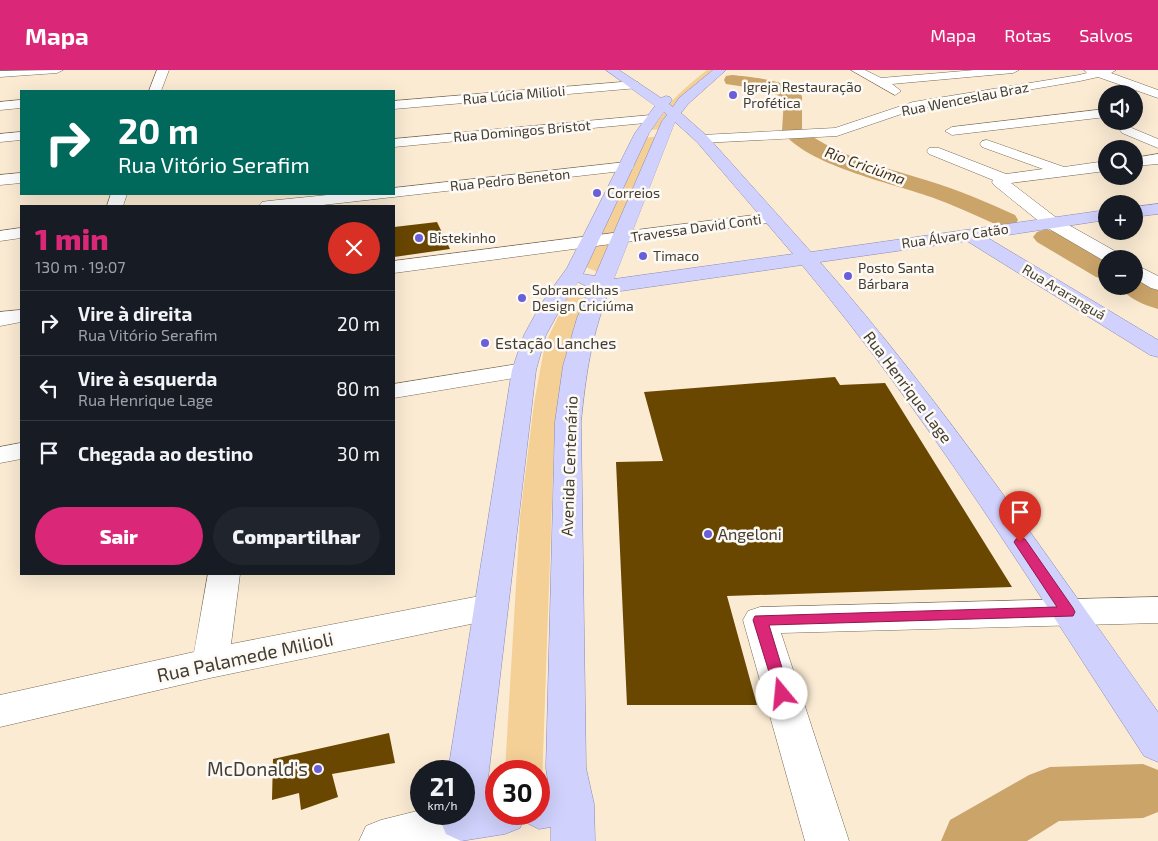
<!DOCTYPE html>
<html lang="pt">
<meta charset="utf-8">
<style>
:root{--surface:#171b24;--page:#20242c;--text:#f1f3f6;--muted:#9ea1a6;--line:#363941;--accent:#db2777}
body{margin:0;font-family:"Exo 2",sans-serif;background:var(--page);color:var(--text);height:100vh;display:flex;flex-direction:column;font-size:19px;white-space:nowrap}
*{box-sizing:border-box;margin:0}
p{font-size:16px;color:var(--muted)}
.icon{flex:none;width:28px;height:28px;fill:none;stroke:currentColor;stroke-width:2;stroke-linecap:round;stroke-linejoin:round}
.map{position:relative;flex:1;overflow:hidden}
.side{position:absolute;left:20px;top:135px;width:375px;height:370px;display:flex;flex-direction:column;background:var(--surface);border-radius:0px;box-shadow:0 5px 20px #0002}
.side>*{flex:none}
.top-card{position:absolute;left:20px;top:20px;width:375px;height:105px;border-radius:0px;box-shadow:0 5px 20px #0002;background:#00695c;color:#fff;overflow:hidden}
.tools{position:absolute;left:1098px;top:15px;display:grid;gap:10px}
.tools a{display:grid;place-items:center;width:45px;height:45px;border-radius:50%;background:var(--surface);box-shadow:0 5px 20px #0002;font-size:25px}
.speed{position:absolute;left:410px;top:690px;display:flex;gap:10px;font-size:25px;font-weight:700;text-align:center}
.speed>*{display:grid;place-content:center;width:65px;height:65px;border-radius:50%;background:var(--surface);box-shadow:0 5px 20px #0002;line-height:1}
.speed small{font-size:12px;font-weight:400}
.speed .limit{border:8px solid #d22;background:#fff;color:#111}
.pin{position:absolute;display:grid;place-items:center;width:42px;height:42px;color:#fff;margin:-51px -21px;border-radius:50% 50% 50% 0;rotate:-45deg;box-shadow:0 0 5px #0007}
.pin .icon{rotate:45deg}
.me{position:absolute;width:55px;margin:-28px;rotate:343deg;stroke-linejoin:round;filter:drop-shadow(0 0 4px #0008)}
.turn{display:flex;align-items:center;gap:18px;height:105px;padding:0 15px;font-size:22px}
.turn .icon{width:65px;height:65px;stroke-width:2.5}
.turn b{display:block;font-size:35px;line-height:42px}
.round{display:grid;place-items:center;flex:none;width:52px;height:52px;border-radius:26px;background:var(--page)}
.head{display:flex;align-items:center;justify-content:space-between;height:85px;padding:0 15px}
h1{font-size:30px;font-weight:800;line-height:38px;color:var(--accent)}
.action{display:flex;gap:10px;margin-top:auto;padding:10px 15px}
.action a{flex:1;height:58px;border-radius:30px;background:var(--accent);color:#fff;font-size:20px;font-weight:800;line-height:58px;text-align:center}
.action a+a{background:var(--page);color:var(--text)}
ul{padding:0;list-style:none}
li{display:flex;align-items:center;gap:15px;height:65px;padding:0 15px;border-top:1px solid var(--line)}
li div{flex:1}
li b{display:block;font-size:19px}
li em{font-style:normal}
header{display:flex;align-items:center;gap:30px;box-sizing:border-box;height:70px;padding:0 25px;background:var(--accent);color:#fff}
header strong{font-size:24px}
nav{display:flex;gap:28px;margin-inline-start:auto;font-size:18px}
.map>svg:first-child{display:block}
</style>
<header>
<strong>Mapa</strong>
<nav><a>Mapa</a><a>Rotas</a><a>Salvos</a></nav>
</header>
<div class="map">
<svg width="1158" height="771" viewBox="0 0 1158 771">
<rect width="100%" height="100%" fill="#fbebd3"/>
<path fill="#f4cf96" d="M707 0H717L662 59 650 60C666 34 683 19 707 0Z
M660 66 598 202 583 196 644 68Z
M573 216 586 228 569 277 554 373 542 715H539V701H505L520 447 534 333 545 274Z"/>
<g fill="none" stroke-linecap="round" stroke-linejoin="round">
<path fill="#caa469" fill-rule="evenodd" d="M732 5C750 7 791 10 802 26V59C839 88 885 97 929 111 958 120 987 132 1015 145L1018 150 1015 155 1006 157 997 155C975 145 953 135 931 127 891 113 806 95 782 61L784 28 765 20 726 14 724 10 726 6Z
M1046 159 1055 162 1106 190V209L1096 207 1037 172 1033 167 1037 162Z
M1134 208 1143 210 1158 218V239C1144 235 1127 228 1119 216H1134Z
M1143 694 1158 700V742L1143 748 1059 751 1027 771H941L950 750 1029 705 1050 697Z"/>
</g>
<path fill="#694700" d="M437 152 450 179 394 187V157Z
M835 307 840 315 885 313 1012 517 727 526 757 635H627L616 392 663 391 644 322Z
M389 663 395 693 332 704 338 727 301 740 299 723 272 730 273 689Z"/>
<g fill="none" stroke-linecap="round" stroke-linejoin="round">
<g stroke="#776955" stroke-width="1">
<path id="minor" d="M63 0 57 3 0 7V1Z
M157 0H169L161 21H149Z
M851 0H865L881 8 975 0H1019L1013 3 892 14 901 21 895 25Z
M1084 0H1116L1111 3 1158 20V28L1098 7 1080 11 916 39 837 66 702 73 697 72 695 69 697 66 702 65 835 58 913 32 1079 5 1087 3Z
M634 11 638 12 640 15 638 18 394 39V31Z
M21 30V38L0 40V32Z
M1106 39V47L952 65 945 61 952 57Z
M651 45 656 46 658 49 656 52 394 77V69Z
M1127 56 1158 69V78L1122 63 1120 60Z
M21 62V70L0 72V64Z
M987 70 1064 97 1106 91V101L1011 113 1058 149 1122 185 1124 189H1106V192L1046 157 994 115 992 112 993 110 929 84 927 81 929 78H939L1006 104 1043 99 982 77 980 74 982 71Z
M1158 84V94L1134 96V88Z
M626 92 631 94 634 97 631 100 314 136H259L262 132 268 131 337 124H394V118Z
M21 103V113L0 115V105Z
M111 124H127L123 136H107Z
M770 143 776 144 779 148 776 152 394 203V191Z
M21 158V168L0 171V161Z
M1134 194 1158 206V220L1151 218 1134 208Z
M21 240V252L0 256V242Z
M524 293 532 295 536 300 532 305 394 328V314Z
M21 373V389L0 393V377Z
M208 504H240L231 574 490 524 502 528 507 537 502 546 490 550 210 608 0 657V625L194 582Z
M1158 527V553L781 563 849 771H805L743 550 748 541 760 537Z
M464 731 476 736 482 750 476 764 461 771H359L366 756 381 750 421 740V744H464Z"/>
</g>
<g stroke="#8a89b4" stroke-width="1">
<path id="major" d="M606 0H619L661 28 666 26 670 27 672 30 669 34 673 37 679 28 713 0H726L688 34 681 43 707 66 811 182 1106 140V150L988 168 1158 270V287L1150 285 967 171 820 192C944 333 1049 490 1158 642V692L1144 686C1035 519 930 348 802 195L621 221H609C591 267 586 304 581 352L586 698 594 734 595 771H551V757L539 759 523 751 520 758 505 764 461 771 446 764 440 750 442 744H464V701H448L512 300 524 265 541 234 567 198 635 63 655 36ZM664 42 667 45 662 51 595 206 583 204 649 63ZM675 52 697 72 793 184 614 209ZM578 212 590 218 577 248 563 296 555 352 546 698 549 718 539 719V744H496V725L486 726 536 300 546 265 563 234Z
M1158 134V144L1134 147V137Z"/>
</g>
<use href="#minor" fill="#fff" fill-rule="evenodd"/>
<use href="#major" fill="#d0d1fc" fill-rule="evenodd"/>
</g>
<path fill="#db2777" stroke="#8e194d" d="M1020 468 1025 469 1073 538 1075 542 1073 546 769 555 790 624 788 628 782 630 777 628 753 550 755 546 1057 537 1014 472 1016 469Z"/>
<g fill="#685fd9" stroke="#fdfaf5" stroke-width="2">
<circle cx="733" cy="25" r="5"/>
<circle cx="597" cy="123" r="5"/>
<circle cx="419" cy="168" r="5"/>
<circle cx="643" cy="186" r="5"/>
<circle cx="848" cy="206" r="5"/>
<circle cx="522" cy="228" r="5"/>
<circle cx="485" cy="273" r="5"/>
<circle cx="708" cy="464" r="5"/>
<circle cx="318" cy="699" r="5"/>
</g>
<g text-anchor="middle" stroke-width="5" stroke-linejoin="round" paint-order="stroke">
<g font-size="14" fill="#423c32" stroke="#fdfaf5" text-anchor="start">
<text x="743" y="22">Igreja Restauração<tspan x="743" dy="16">Profética</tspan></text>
<text x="607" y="128">Correios</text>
<text x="429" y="173">Bistekinho</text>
<text x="653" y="191">Timaco</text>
<text x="858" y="203">Posto Santa<tspan x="858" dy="16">Bárbara</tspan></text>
<text x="532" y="225">Sobrancelhas<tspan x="532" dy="16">Design Criciúma</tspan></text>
</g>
<g font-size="14" fill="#423c32" stroke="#fdfaf5">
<text transform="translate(514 25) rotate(-5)" y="5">Rua Lúcia Milioli</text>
<text transform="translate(965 29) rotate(-11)" y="5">Rua Wenceslau Braz</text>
<text transform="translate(522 61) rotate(-5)" y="5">Rua Domingos Bristot</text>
<text transform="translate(510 110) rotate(-6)" y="5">Rua Pedro Beneton</text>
<text transform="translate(696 158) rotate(-8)" y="5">Travessa David Conti</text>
<text transform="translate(955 166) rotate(-8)" y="5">Rua Álvaro Catão</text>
<text transform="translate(1064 222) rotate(31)" y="5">Rua Araranguá</text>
</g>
<g font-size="15" font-style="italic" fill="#402f14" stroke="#fdfaf5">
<text transform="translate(865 96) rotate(20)" y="5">Rio Criciúma</text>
</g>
<g font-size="16" fill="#423c32" stroke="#fdfaf5" text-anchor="start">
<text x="495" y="279">Estação Lanches</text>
<text x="718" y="470">Angeloni</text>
</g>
<g font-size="16" fill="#423c32" stroke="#fdfaf5">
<text transform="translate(908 317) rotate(53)" y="6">Rua Henrique Lage</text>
<text transform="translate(569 396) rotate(-88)" y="6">Avenida Centenário</text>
</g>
<g font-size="19" fill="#423c32" stroke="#fdfaf5">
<text transform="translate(245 587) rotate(-12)" y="7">Rua Palamede Milioli</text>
</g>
<g font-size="19" fill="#423c32" stroke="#fdfaf5" text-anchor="end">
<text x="308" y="706">McDonald's</text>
</g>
</g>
</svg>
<div class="tools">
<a><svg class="icon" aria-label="sound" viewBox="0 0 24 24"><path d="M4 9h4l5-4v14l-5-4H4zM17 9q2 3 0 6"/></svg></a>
<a><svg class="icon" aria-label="search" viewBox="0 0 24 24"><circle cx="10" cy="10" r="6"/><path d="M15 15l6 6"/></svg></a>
<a>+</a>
<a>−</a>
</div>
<div class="speed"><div>21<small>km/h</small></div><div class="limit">30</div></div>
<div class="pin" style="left:1020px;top:472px;background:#d93025"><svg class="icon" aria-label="arrive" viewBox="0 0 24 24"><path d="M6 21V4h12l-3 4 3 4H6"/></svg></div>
<svg class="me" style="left:782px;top:624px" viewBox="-20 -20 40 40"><circle r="19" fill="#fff"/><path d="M0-13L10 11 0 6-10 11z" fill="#db2777"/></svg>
<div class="top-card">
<div class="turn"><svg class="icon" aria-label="right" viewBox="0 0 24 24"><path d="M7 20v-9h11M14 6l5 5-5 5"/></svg><div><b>20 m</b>Rua Vitório Serafim</div></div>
</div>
<section class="side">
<div class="head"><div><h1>1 min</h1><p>130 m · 19:07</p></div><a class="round" style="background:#d93025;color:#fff"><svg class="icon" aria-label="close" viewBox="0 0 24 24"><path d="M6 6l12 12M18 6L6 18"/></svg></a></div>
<ul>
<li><svg class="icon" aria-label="right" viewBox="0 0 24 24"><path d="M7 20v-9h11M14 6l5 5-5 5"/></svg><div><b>Vire à direita</b><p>Rua Vitório Serafim</p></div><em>20 m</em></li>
<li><svg class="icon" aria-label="left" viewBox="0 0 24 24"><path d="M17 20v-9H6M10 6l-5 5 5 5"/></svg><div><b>Vire à esquerda</b><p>Rua Henrique Lage</p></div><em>80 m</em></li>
<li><svg class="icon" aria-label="arrive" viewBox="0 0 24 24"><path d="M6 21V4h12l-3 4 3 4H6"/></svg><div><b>Chegada ao destino</b></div><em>30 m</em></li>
</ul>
<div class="action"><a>Sair</a><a>Compartilhar</a></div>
</section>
</div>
